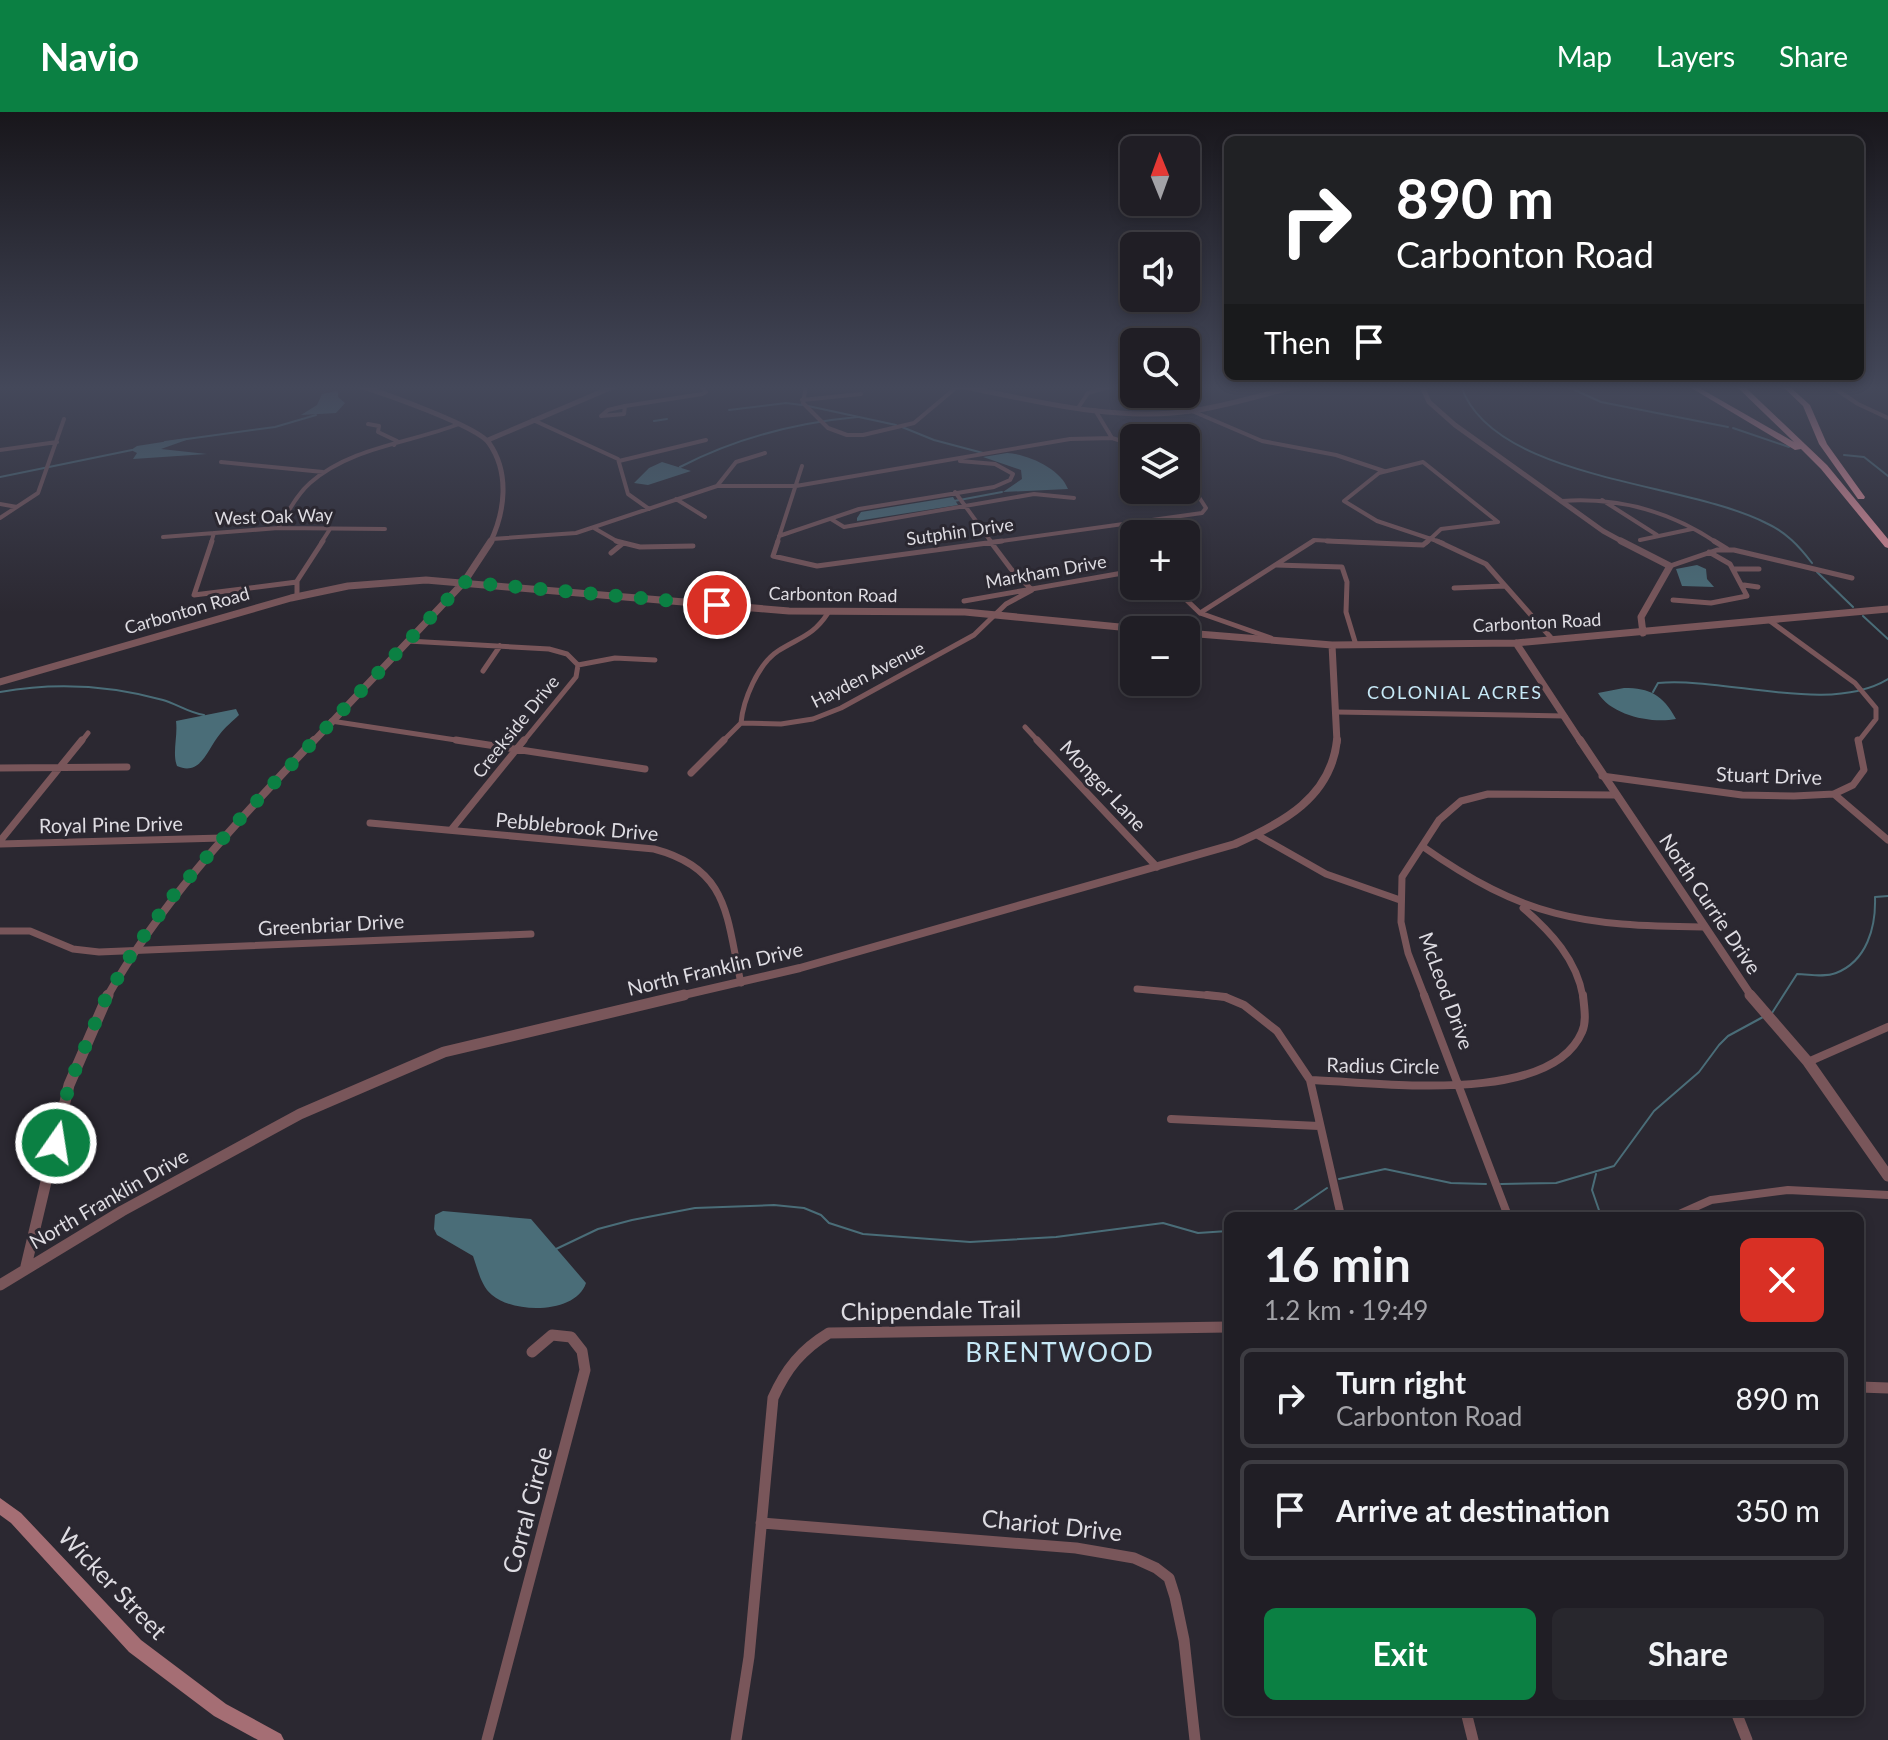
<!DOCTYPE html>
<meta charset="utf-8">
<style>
:root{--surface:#201e25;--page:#28272d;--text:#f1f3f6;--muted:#a2a2a7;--line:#3d3c42;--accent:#0b8043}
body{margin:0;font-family:Lato,sans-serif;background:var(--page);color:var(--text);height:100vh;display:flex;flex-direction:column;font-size:30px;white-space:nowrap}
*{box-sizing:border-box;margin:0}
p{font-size:26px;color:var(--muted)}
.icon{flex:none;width:44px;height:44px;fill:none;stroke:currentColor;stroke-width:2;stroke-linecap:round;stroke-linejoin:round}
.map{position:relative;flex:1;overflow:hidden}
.side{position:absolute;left:1224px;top:1100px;width:640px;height:504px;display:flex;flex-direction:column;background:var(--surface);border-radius:12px;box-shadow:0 4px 12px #0003,0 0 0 2px var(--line)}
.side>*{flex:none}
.top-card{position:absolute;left:1224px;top:24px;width:640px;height:244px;border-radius:12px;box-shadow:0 4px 12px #0003,0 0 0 2px var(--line);background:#202124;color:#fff;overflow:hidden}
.needle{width:52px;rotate:359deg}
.fabs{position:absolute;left:1120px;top:24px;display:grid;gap:16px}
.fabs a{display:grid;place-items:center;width:80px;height:80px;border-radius:12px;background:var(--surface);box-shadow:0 4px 12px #0003,0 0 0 2px var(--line);font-size:40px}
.pin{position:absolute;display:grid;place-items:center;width:68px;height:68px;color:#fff;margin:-34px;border:4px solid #fff;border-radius:50%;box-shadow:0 2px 8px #0007}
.me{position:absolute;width:88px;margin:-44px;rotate:13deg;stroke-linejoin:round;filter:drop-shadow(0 0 6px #0008)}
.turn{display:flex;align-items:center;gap:28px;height:168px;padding:0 40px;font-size:36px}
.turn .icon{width:104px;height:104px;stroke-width:2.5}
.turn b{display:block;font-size:56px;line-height:68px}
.then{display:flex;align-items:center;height:76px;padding:0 40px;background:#0003;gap:16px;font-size:30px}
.round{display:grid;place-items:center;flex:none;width:84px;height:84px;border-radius:12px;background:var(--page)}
.summary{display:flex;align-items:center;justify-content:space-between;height:136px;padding:0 40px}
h1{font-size:48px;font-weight:700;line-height:60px}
.button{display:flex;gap:16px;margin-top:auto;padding:16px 40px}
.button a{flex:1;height:92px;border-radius:12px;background:var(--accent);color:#fff;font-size:32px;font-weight:700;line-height:92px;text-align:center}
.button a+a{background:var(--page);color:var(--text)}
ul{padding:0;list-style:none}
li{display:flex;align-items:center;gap:24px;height:100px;margin:0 16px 12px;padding:0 24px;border:4px solid var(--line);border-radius:12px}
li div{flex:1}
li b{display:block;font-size:30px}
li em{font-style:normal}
header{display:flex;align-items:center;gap:48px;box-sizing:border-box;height:112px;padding:0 40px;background:var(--accent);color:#fff}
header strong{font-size:38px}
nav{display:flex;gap:44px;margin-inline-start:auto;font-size:28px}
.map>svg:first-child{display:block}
</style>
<header>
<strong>Navio</strong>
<nav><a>Map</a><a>Layers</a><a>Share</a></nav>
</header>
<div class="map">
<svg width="1888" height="1628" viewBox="0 0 1888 1628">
<rect width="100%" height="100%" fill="#2b2831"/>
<path fill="#4a6d78" d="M338 279V285L345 291 336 301 301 303 317 293 322 282Z
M188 326H192L161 337 207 342 133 347 137 341 131 338 137 334Z
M1007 341C1028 342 1061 357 1068 377L1003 380 1022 367 1021 358 983 345Z
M662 350 691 359 648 373 634 371 649 356Z
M953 385 958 393 857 409V406L861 400Z
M1697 453 1706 457 1707 467 1714 475 1682 474 1676 457Z
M1624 576C1650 576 1663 583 1676 607 1651 612 1611 603 1598 581Z
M236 597 239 603C233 609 225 615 220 622 208 636 201 665 177 654 172 641 178 624 176 609Z
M443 1099 531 1107 586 1171C576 1202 514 1202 492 1183 481 1174 478 1158 473 1144L437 1123 434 1117 435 1103Z"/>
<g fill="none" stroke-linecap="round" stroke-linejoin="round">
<path stroke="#4a6d78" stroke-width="2" d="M1461 274C1493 368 1684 369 1766 411 1786 420 1799 434 1812 451
M1568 275 1601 290 1728 315
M808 294 896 313
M729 298 786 291 802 293
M654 309 667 307
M902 315 934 328 983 341
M1733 316 1789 335
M165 330 275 315 316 303
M1844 343 1864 345 1888 364
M680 355C736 326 794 311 857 305
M0 365 132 338
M954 389 1002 380
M1817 460 1853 495
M1863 504 1888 527
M0 580C55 570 109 573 163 588 177 592 189 601 204 603
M1653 580 1658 571C1727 565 1829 603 1888 567
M1772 901 1797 862C1809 862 1824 866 1836 861 1867 849 1876 815 1875 785L1888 784
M1596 1062 1592 1078 1601 1104
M1339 1067 1385 1057 1451 1071 1486 1072
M1501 1072 1556 1071 1614 1054 1654 999 1699 960 1719 933 1728 924 1763 905
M1286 1104 1327 1076
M554 1138 598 1117 632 1108 695 1096 774 1093 804 1096 821 1103 829 1111 863 1122 970 1130 1056 1125 1163 1111 1198 1121 1228 1119"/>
<path stroke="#79565a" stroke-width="4" d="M806 274 803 291 828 316 847 323H863L914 311 958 274
M1831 274 1858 292 1888 306
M802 288 861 282
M625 294 702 282 706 280 702 274
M625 294 624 302 601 304 608 298Z
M1078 296 1088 281 1112 274
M1095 298 1112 326 1134 333
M1192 299 1262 329 1336 343 1384 359
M533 308 618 347 628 382 649 397
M368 312 379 314 378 320 397 329 394 333
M0 338 57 330
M619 349 706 328
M221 350 323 360
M717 374 736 350 765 341
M955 380 992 431
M676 387 705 405
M1602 388 1657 423
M1562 389C1619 385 1670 399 1717 431
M0 392 17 395
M0 406 38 381 64 307
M831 407 844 415 1034 382 1074 386
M1155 408 1164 422
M278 416C288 401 296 383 310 371 351 335 410 331 459 312
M594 416 620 431
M779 424 859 397 994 375 1010 368 1013 362 995 352 960 349
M163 425 278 416 385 417
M492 427 576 421 717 374H796L1070 327 1112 326
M1640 428 1692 417
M211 431 214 421
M321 431 330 417
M777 431 802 354
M987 431 1202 401 1206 396 1186 365
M1310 431 1314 428 1370 431
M1426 431 1441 417 1498 410
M1443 431 1377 409 1344 389 1379 361 1423 350 1498 410"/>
<path stroke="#79565a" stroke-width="5" d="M212 429 194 483 297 470
M616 429 640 435 693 434
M778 429 773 444 817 454 1002 429
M1327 429 1423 433 1428 429
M1437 429 1486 452 1553 528
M1714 429 1727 437
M611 441 622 432
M1276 453 1342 455 1347 470 1346 500 1356 533
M1670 454 1717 438H1734L1852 466
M1734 457H1759
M1744 473 1758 475
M1172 474 1200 501 1271 526
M1454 476 1505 474
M297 484V469L323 429
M1673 488 1711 491 1747 484 1730 452 1709 440
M964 489 1134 459
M1200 501 1313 429
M1770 509 1855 571 1876 596V607L1858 630
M408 529 549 537 567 542 578 553 576 565 523 630
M578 553 615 546 655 548
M483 559 500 534
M1336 600 1565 604
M331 609 469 630
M741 611 781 612 813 607 841 596 974 523 1006 492 1032 478 1011 457 990 429
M1025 615 1039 630
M81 630 88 621
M722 630 741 611C743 588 758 552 778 539 800 525 813 524 828 501"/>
<path stroke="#79565a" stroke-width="7" d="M456 628 645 657
M1037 628 1157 755
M0 656 127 655
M691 661 724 628
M1602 664 1742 683 1794 684 1834 682 1853 673 1864 658 1858 628
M1834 682 1888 728
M370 711 654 737C730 757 726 805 741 871
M451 718 524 628
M1257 723 1326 762 1400 788
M0 729 82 628
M0 732 222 726
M1422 734C1524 806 1581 814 1703 815
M1523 796C1551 820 1577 848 1583 885
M0 819H30L73 837 99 840 531 822
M1137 877 1226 885
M1425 885 1408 841 1401 810 1402 765 1439 708 1461 689 1488 682 1615 683"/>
<path stroke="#79565a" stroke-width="8" d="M1207 883 1225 885 1244 893 1277 919 1310 968 1341 1104
M1424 883 1508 1104
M1808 950 1888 915
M1310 968C1376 970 1550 995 1582 920 1587 909 1584 895 1583 883
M1171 1007 1319 1014
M1675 1104 1711 1088 1788 1078 1888 1083"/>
<path stroke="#79565a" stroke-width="11" d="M1860 1275 1888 1276
M761 1411 1076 1436 1134 1446 1156 1456 1169 1466 1175 1485 1184 1528 1195 1628
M1466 1600 1473 1628
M1736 1600 1747 1628
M487 1628 585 1258 582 1239 571 1225 552 1223 532 1240
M736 1628 749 1545 773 1286C786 1257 801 1238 829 1221L1228 1215"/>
<path stroke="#79565a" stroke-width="5" d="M360 274C383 281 477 314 489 331 510 361 505 400 490 431
M960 274C1036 289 1114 310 1191 299 1228 294 1263 282 1299 274
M1422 274 1429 290 1455 313 1603 419 1625 431
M488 328 615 274"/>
<path stroke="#79565a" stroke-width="7" d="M1621 429 1670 454 1641 505 1643 521
M1186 521 1332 533 1516 531 1888 497
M1516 531 1581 630
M1332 533 1337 630
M0 570 291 486 348 474 426 468 789 499 965 500 1151 518
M313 630 464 470 491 429"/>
<path stroke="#79565a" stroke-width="8" d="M1580 628 1752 885
M107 885C162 788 238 709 314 628
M675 885 800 856 1235 732C1283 711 1331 685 1337 628"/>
<path stroke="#79565a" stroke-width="11" d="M1750 883 1808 950 1888 1064
M26 1154 69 973 108 883
M0 1173 122 1099 300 1002 444 940 684 883"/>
<path fill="#a56e74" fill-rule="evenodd" d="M0 1386 21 1401 141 1528 226 1592 281 1622 284 1628H258L214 1604 129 1540 11 1411 0 1403Z"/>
<path fill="#e5909b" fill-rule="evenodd" d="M1688 274H1696L1794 330 1736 274H1744L1827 353 1888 427V436L1885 435 1821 357 1801 337 1795 338Z
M1782 274H1789L1810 293 1827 332 1865 385 1864 387H1858L1819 332 1803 294Z"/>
</g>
<linearGradient id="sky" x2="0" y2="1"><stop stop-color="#18161b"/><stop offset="0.55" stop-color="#44485a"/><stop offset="1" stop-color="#44485a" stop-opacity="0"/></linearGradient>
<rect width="1888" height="501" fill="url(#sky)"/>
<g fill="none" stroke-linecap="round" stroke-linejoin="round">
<path stroke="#0b8043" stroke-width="14" stroke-dasharray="0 25.2" d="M56 1031 69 973 104 890 133 839 172 785 239 708 464 470 717 493"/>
</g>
<g text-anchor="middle" stroke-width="6" stroke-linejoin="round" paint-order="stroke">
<g font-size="18" fill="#dedce2" stroke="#2b2831">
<text transform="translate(274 405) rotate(-2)" y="6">West Oak Way</text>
<text transform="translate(960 420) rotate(-8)" y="6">Sutphin Drive</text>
<text transform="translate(1046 460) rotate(-10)" y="6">Markham Drive</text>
<text transform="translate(833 483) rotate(1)" y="6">Carbonton Road</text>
<text transform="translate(187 499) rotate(-16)" y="6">Carbonton Road</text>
<text transform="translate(1537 511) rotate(-3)" y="6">Carbonton Road</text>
<text transform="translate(868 563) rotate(-27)" y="6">Hayden Avenue</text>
<text transform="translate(516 615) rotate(-51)" y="6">Creekside Drive</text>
</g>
<g font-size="18" letter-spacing="2" fill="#c7e9f7" stroke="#2b2831">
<text x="1455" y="587">COLONIAL ACRES</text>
</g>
<g font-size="20" fill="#dedce2" stroke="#2b2831">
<text transform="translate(1769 664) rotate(2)" y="7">Stuart Drive</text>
<text transform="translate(1103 674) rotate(47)" y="7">Monger Lane</text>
<text transform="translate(111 713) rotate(-1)" y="7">Royal Pine Drive</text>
<text transform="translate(577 715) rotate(5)" y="7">Pebblebrook Drive</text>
<text transform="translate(1710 792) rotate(56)" y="7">North Currie Drive</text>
<text transform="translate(331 813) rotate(-3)" y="7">Greenbriar Drive</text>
<text transform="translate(715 857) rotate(-13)" y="7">North Franklin Drive</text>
<text transform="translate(1446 879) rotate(70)" y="7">McLeod Drive</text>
<text transform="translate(1383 954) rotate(1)" y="7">Radius Circle</text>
<text transform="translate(109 1087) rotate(-30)" y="7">North Franklin Drive</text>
</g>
<g font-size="24" fill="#dedce2" stroke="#2b2831">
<text transform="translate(931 1199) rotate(-1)" y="8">Chippendale Trail</text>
<text transform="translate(528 1398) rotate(-75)" y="8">Corral Circle</text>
<text transform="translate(1052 1414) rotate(6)" y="8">Chariot Drive</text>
<text transform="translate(112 1472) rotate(46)" y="8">Wicker Street</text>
</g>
<g font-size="26" letter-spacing="2" fill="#c7e9f7" stroke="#2b2831">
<text x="1060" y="1250">BRENTWOOD</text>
</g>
</g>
</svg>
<div class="fabs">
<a><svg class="needle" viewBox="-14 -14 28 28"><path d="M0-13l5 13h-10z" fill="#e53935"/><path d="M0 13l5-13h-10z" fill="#a2a2a7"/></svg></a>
<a><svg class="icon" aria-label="sound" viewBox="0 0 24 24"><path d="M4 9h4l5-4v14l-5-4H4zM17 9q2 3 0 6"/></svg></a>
<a><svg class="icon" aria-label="search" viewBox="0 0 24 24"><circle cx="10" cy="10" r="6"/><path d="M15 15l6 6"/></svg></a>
<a><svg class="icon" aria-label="layers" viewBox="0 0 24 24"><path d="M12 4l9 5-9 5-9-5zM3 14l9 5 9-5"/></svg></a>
<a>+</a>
<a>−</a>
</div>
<div class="pin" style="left:717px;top:493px;background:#d93025"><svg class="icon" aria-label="arrive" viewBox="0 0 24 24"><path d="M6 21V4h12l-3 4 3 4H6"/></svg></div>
<svg class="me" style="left:56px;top:1031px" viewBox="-20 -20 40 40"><circle r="17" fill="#0b8043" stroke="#fff" stroke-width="3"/><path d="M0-11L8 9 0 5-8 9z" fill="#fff"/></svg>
<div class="top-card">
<div class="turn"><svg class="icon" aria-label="right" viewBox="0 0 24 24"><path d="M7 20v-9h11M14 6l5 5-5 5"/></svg><div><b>890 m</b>Carbonton Road</div></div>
<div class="then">Then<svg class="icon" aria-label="arrive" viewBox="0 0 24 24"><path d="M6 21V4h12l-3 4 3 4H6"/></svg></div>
</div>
<section class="side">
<div class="summary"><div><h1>16 min</h1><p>1.2 km · 19:49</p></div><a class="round" style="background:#d93025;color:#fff"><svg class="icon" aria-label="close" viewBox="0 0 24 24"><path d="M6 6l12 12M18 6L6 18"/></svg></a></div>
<ul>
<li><svg class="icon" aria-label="right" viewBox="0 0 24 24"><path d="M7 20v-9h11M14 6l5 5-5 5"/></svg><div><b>Turn right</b><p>Carbonton Road</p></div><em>890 m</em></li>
<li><svg class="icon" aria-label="arrive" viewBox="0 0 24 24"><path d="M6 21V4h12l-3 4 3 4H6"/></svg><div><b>Arrive at destination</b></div><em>350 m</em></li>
</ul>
<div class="button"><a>Exit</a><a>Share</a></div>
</section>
</div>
